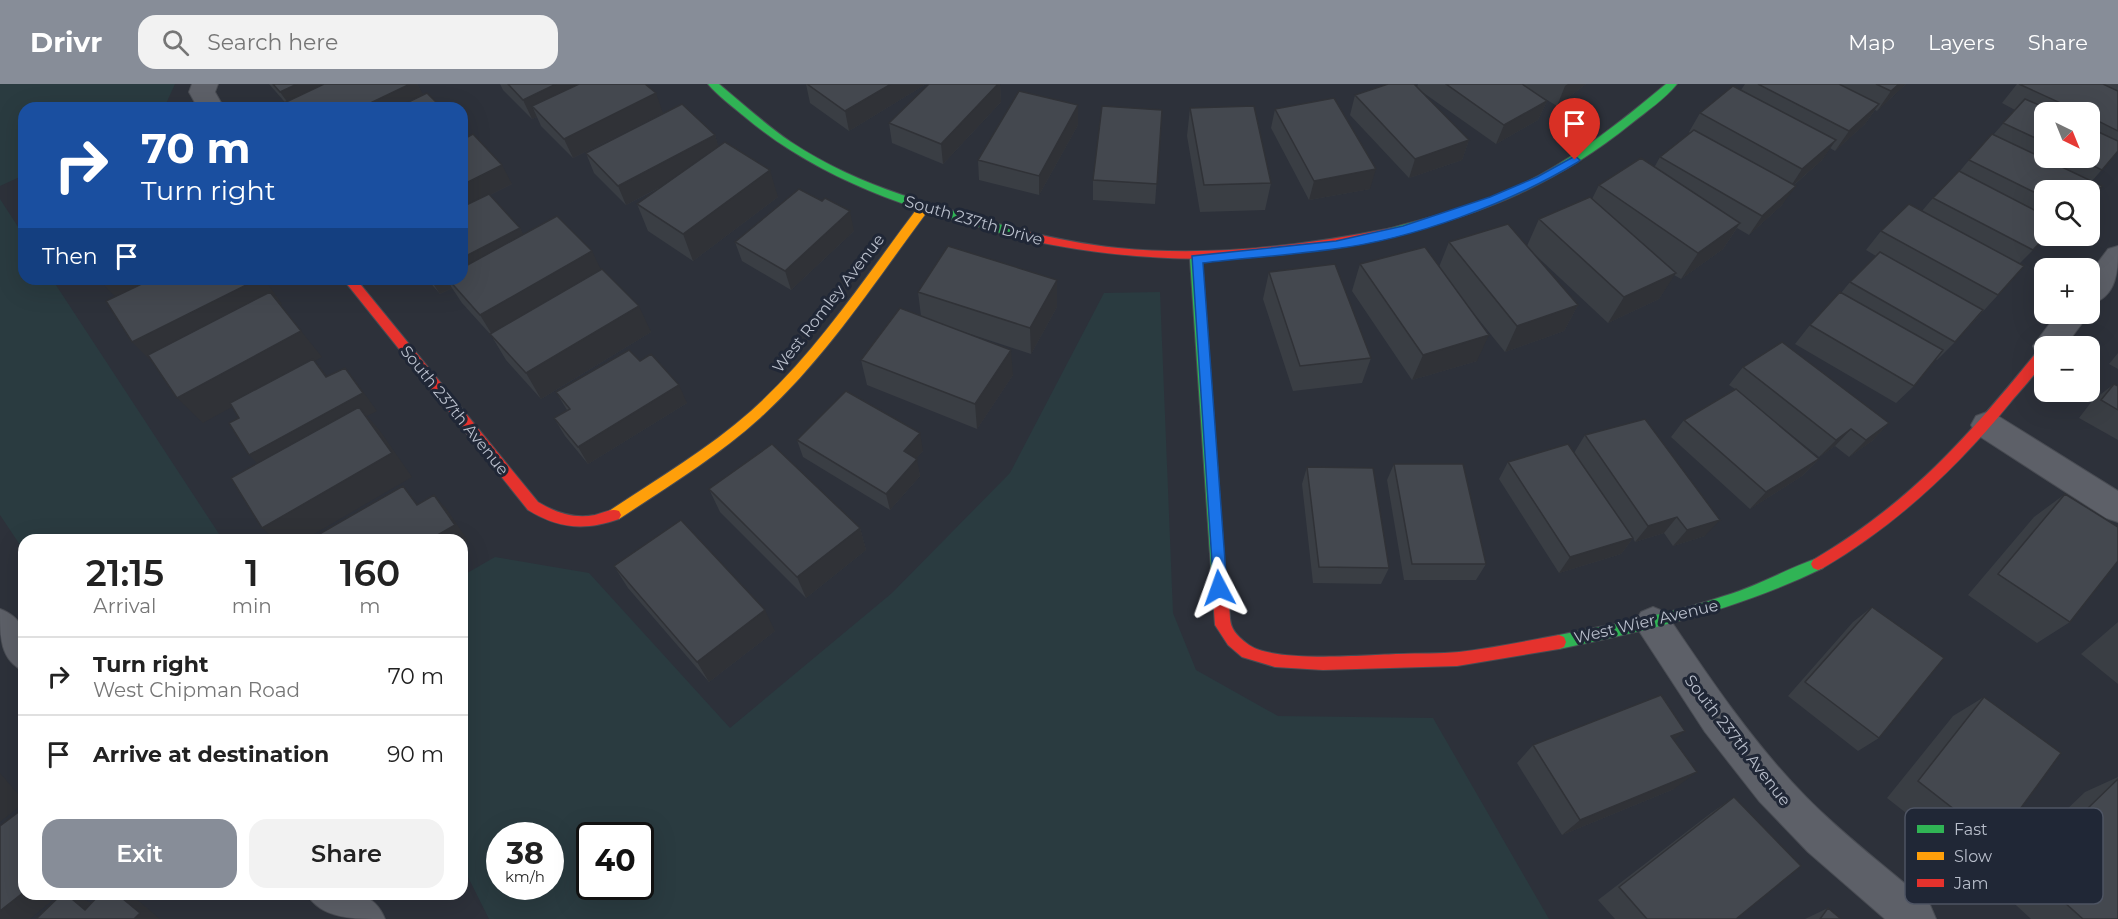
<!DOCTYPE html>
<meta charset="utf-8">
<style>
:root{--surface:#fff;--page:#f2f2f2;--text:#222;--muted:#767676;--line:#e0e0e0;--accent:#878d98}
body{margin:0;font-family:Montserrat,sans-serif;background:var(--page);color:var(--text);height:100vh;display:flex;flex-direction:column;font-size:22px;white-space:nowrap}
*{box-sizing:border-box;margin:0}
p{font-size:20px;color:var(--muted)}
.icon{flex:none;width:33px;height:33px;fill:none;stroke:currentColor;stroke-width:2;stroke-linecap:round;stroke-linejoin:round}
.map{position:relative;flex:1;overflow:hidden}
.panel{position:absolute;left:18px;top:450px;width:450px;height:366px;display:flex;flex-direction:column;background:var(--surface);border-radius:18px;box-shadow:0 6px 24px #0002}
.panel>*{flex:none}
.guide{position:absolute;left:18px;top:18px;width:450px;height:183px;border-radius:18px;box-shadow:0 6px 24px #0002;background:#1a4fa0;color:#fff;overflow:hidden}
.needle{width:39px;rotate:137deg}
.controls{position:absolute;left:2034px;top:18px;display:grid;gap:12px}
.controls a{display:grid;place-items:center;width:66px;height:66px;border-radius:12px;background:var(--surface);box-shadow:0 6px 24px #0002;font-size:30px}
.speed{position:absolute;left:486px;top:738px;display:flex;gap:12px;font-size:30px;font-weight:700;text-align:center}
.speed>*{display:grid;place-content:center;width:78px;height:78px;border-radius:50%;background:var(--surface);box-shadow:0 6px 24px #0002;line-height:1}
.speed small{font-size:15px;font-weight:400}
.speed .limit{border:3px solid #111;border-radius:9px;background:#fff;color:#111}
.pin{position:absolute;display:grid;place-items:center;width:51px;height:51px;color:#fff;margin:-62px -26px;border-radius:50% 50% 50% 0;rotate:-45deg;box-shadow:0 0 6px #0007}
.pin .icon{rotate:45deg}
.me{position:absolute;width:66px;margin:-33px;rotate:356deg;stroke-linejoin:round;filter:drop-shadow(0 0 4px #0008)}
.turn{display:flex;align-items:center;gap:21px;height:126px;padding:0 24px;font-size:27px}
.turn .icon{width:78px;height:78px;stroke-width:2.5}
.turn b{display:block;font-size:42px;line-height:51px}
.then{display:flex;align-items:center;height:57px;padding:0 24px;background:#0003;gap:12px;font-size:22px}
.eta{display:flex;justify-content:space-evenly;align-items:center;height:102px;text-align:center}
.eta b{font-size:36px;font-weight:600;line-height:42px}
.button{display:flex;gap:12px;margin-top:auto;padding:12px 24px}
.button a{flex:1;height:69px;border-radius:18px;background:var(--accent);color:#fff;font-size:24px;font-weight:600;line-height:69px;text-align:center}
.button a+a{background:var(--page);color:var(--text)}
ul{padding:0;list-style:none}
li{display:flex;align-items:center;gap:18px;height:78px;padding:0 24px;border-top:2px solid var(--line)}
li div{flex:1}
li b{display:block;font-size:22px}
li em{font-style:normal}
header{display:flex;align-items:center;gap:36px;box-sizing:border-box;height:84px;padding:0 30px;background:var(--accent);color:#fff}
header strong{font-size:28px}
nav{display:flex;gap:33px;margin-inline-start:auto;font-size:21px}
.search{width:420px;height:54px;background:var(--page);display:flex;align-items:center;gap:15px;box-sizing:border-box;padding:0 21px;border-radius:18px;color:var(--muted);font-size:22px}
.map>svg:first-child{display:block}
</style>
<header>
<strong>Drivr</strong>
<div class="search"><svg class="icon" aria-label="search" viewBox="0 0 24 24"><circle cx="10" cy="10" r="6"/><path d="M15 15l6 6"/></svg>Search here</div>
<nav><a>Map</a><a>Layers</a><a>Share</a></nav>
</header>
<div class="map">
<svg width="2118" height="835" viewBox="0 0 2118 835">
<rect width="100%" height="100%" fill="#2d313a"/>
<path fill="#2a3b40" fill-rule="evenodd" d="M0 0H175L164 24H24V91L0 102Z
M0 115 24 152V195H52L223 456H24V467L0 431Z
M1160 208 1173 529 1196 586 1278 632 1433 634 1549 835H489L468 793 462 791V492L495 473 589 489 730 644 892 509 1010 389 1104 209ZM500 752H550V802H500ZM590 752H640V802H590Z"/>
<g fill="none" stroke-linecap="round" stroke-linejoin="round">
<g stroke="#494c53" stroke-width="2">
<path id="street" d="M192 0H218L215 8 224 24H198L189 8Z
M2118 162C2118 185 2118 213 2090 220V189L2108 165Z
M2057 230H2089L2065 262H2044V272L2037 270 2033 262Z
M1987 328 1998 332 2118 407V438L2106 434 1976 350 1971 341 1976 332Z
M1653 523 1665 528C1708 592 1752 658 1806 713 1844 752 1889 785 1930 821L1936 835H1885L1808 768 1759 717 1705 648 1641 550 1635 539 1641 528Z
M0 525C31 537 24 559 24 587 0 576 0 553 0 525Z
M307 810C339 810 371 800 385 835 354 835 321 835 307 810Z"/>
</g>
<g stroke="#494c53" stroke-width="2">
<path id="fast" d="M708 0H719C743 20 766 41 791 58 863 106 945 124 1027 148L1029 151 1023 155C923 129 826 101 745 33 733 23 718 12 708 0Z
M1666 0H1677C1665 15 1647 27 1632 39 1558 99 1484 130 1392 152L1386 148 1388 145C1423 135 1459 127 1494 113 1559 87 1612 45 1666 0Z
M1196 171 1202 175 1227 514 1225 518 1220 520 1215 518 1213 514 1190 175Z
M1818 474 1823 476 1825 480 1823 484C1739 525 1650 546 1559 565L1554 563 1552 558 1554 553 1559 551C1614 540 1671 530 1724 512 1758 502 1786 485 1818 474Z"/>
</g>
<g stroke="#494c53" stroke-width="2">
<path id="slow" d="M923 121 927 122V128C874 199 826 274 760 334 717 373 667 403 619 435H609L607 431 609 427C657 395 708 365 751 327 817 268 866 192 919 122Z"/>
</g>
<g stroke="#494c53" stroke-width="2">
<path id="jam" d="M1392 144 1396 145V151C1373 158 1348 161 1324 165 1220 181 1126 177 1023 155L1017 151 1023 147C1054 154 1086 161 1118 164 1211 173 1301 162 1392 144Z
M343 195H356L538 418C556 429 574 435 595 431 603 429 611 424 619 427L621 431 619 435C585 447 559 445 528 426Z
M2045 262C2045 266 2045 272 2044 276 2040 286 2018 309 2010 319 1956 385 1896 441 1823 484L1818 486 1813 484 1811 480 1813 476C1910 419 1970 351 2040 264Z
M1220 508 1225 510C1236 533 1220 540 1249 561 1275 579 1366 571 1399 570 1419 569 1440 570 1459 568 1493 564 1526 557 1559 551L1564 553 1566 558 1564 563 1559 565 1457 582 1323 586 1275 583 1242 573 1228 561 1215 541 1213 514 1215 510Z"/>
</g>
<use href="#street" fill="#5d6068" fill-rule="evenodd"/>
<use href="#fast" fill="#30b455" fill-rule="evenodd"/>
<use href="#slow" fill="#ff9f0a" fill-rule="evenodd"/>
<use href="#jam" fill="#e5322d" fill-rule="evenodd"/>
</g>
<path fill="#3a3e44" fill-rule="evenodd" d="M269 0H417L423 11 442 24H290Z
M500 0H645L663 29 573 74 541 42 537 33 532 35 503 6Z
M806 0H926L849 47 810 19Z
M929 0H1000L1001 18 943 80 892 59 889 39Z
M1418 0H1586L1557 22 1542 13 1547 17 1538 36 1496 60 1418 5 1469 56 1462 76 1409 94 1350 31 1355 11 1417 3Z
M1745 0H1906L1877 27 1875 26 1865 40 1835 67 1830 64 1822 76 1794 101 1782 121 1749 151 1737 144 1723 165 1681 195 1674 191 1659 215 1608 239 1528 164 1578 221 1564 247 1505 268 1467 221 1477 277 1412 296 1352 207 1360 180 1439 183 1449 158 1527 162 1539 135 1592 115 1599 101 1655 82 1660 73 1690 49 1689 48 1700 29 1741 6Z
M2017 0H2118V67L2092 97 2102 102 2090 118V106H2044V152L2033 166 2020 179 1998 211 1955 258 1937 276 1935 275 1914 302 1896 319 1795 260 1810 241 1841 209 1850 198 1876 172 1866 166 1881 147 1922 127 1933 114 1959 88 1969 76 1994 50 2015 26 2002 19ZM2044 28H2090V74H2044Z
M1078 21V41L1039 111 979 96 978 76Z
M1190 24 1271 99 1265 126 1200 128 1187 52Z
M1275 25 1370 105 1309 116 1271 44Z
M1162 26 1155 120 1093 116V96Z
M462 49 465 54 512 100 490 111 520 144 523 151 601 186 651 248 541 315 506 276 491 251 462 219 452 204 440 210 427 195H462Z
M715 51 718 62 778 113 693 177 648 147 637 120 663 102 626 121 594 89 586 69Z
M822 117 854 147 791 206 742 177 735 158Z
M1269 188 1371 274 1362 299 1293 307 1263 215Z
M918 208 1057 223 1031 270 958 246 1013 291 977 345 867 301 861 276 921 232Z
M2118 269V285L2109 280Z
M640 277 687 319 588 380 565 352 554 334 567 326 556 308Z
M1743 283 1889 339 1872 357 1849 373 1835 362 1819 373 1763 328 1819 375 1802 392 1750 425 1671 353 1684 336 1735 305 1729 301Z
M2114 300 2118 302V356L2079 334 2092 317Z
M1585 351 1705 452 1673 462 1664 449 1635 458 1633 454 1621 470 1559 489 1499 395 1508 378 1574 369Z
M797 356 923 367 916 374 920 392 890 426 803 373Z
M1394 380 1486 480 1476 496H1404L1387 396Z
M1307 383 1389 484 1381 500 1313 499 1302 400Z
M709 405 860 444 866 466 806 514 720 428Z
M2065 410 2070 538 2037 559 1968 511 2034 433Z
M614 482 775 547 709 598 628 504Z
M1872 523 1879 654 1858 667 1788 612 1853 538Z
M2118 538V600L2081 570Z
M1984 613 1996 758 1962 773 1887 714 1953 632Z
M1674 656V705L1562 751 1517 679 1533 661Z
M2118 693V835H2031L1991 798 2085 708Z
M1734 713 1736 835H1615L1598 816 1711 729Z
M1828 824 1841 835H1805Z"/>
<path fill="#303237" d="M297 0H352L288 19 280 8Z
M410 0H417L427 17 412 24H360Z
M556 0H605L532 22 537 33 532 35 523 16Z
M891 0H926L849 47 845 27Z
M998 0H1000L1001 18 943 80 941 60Z
M1568 0H1586L1557 22 1565 2Z
M1899 0H1906L1877 27 1891 7Z
M656 9 663 29 573 74 564 55Z
M1547 17 1538 36 1496 60 1504 41Z
M1879 20 1865 40 1835 67 1849 47Z
M1078 21V41L1039 111V92Z
M715 51 721 71 626 121 618 102Z
M1469 56 1462 76 1409 94 1415 75Z
M1836 56 1822 76 1789 105 1802 85Z
M502 81 512 100 462 125V101Z
M1376 85 1370 105 1309 116 1314 97Z
M770 86 778 113 693 177 683 150Z
M1796 102 1782 121 1749 151 1762 132Z
M850 127 854 147 791 206 785 187Z
M1740 139 1723 165 1681 195 1698 169Z
M520 144 530 164 462 195V174Z
M592 167 605 194 496 257 480 231Z
M1676 189 1659 215 1608 239 1624 213Z
M114 195H191L129 227 103 200Z
M258 195H264L282 220 280 221 322 273 315 277 328 293H326L315 277 203 339 177 314 158 284 132 258Z
M430 195H447L452 204 440 210Z
M1057 196V223L1031 270 1030 244Z
M1578 221 1564 247 1505 268 1517 242Z
M639 222 651 248 541 315 526 289Z
M1489 251 1477 277 1412 296 1423 271Z
M1011 266 1013 291 977 345 975 320Z
M345 284 359 302 377 327 367 332 380 347 412 393 304 456H275L262 444 266 388 249 371Z
M679 301 687 319 588 380 578 363Z
M1889 339 1872 357 1849 373 1866 356Z
M1851 345 1835 362 1819 373 1836 356Z
M920 349 923 367 907 384 904 367Z
M917 375 920 392 890 426 886 410Z
M1819 375 1802 392 1750 425 1766 408Z
M403 402 417 419 431 438 417 421Z
M434 411 448 427 468 457 462 461V456H429Z
M1677 433 1664 449 1635 458 1648 442Z
M1720 436 1705 452 1673 462 1687 446Z
M860 444 866 466 806 514 797 493Z
M1633 454 1621 470 1559 489 1570 473Z
M765 526 775 547 709 598 697 578Z
M1685 647 1664 665 1671 652Z
M1697 688 1674 705 1562 751 1580 736Z
M0 689 24 717V719L0 738Z
M24 808V810H60L30 835H0V827Z
M66 810H70L90 818 111 835 85 826Z
M117 810H127L133 812 160 835H134Z"/>
<path fill="#44484f" stroke="#303237" stroke-width="1.5" d="M273 0H297L280 8Z
M324 0H410L360 24H292L286 18Z
M508 0H556L523 16Z
M579 0H645L656 9 564 55 532 22Z
M807 0H891L845 27Z
M929 0H998L941 60 889 39Z
M1388 0H1414L1469 56 1415 75 1355 11Z
M1446 0H1522L1547 17 1504 41Z
M1758 0H1839L1879 20 1849 47Z
M1876 0H1899L1891 7Z
M2019 0H2103L2118 7V47L2090 33V28H2080Z
M1733 2 1836 56 1802 85 1700 29Z
M1019 7 1078 21 1039 92 978 76Z
M427 9 442 24H396Z
M1334 14 1376 85 1314 97 1275 25Z
M2025 15 2055 28H2044V58L2003 39Z
M682 20 715 51 618 102 586 69Z
M1102 22 1162 26 1157 100 1093 96Z
M1254 22 1271 99 1204 101 1190 24Z
M2090 44 2118 57V67L2102 86 2077 74H2090Z
M1694 46 1796 102 1762 132 1660 73Z
M473 50 502 81 462 101V56Z
M1992 50 2102 102 2091 117H2090V106H2044V113L1969 76Z
M725 58 770 86 683 150 637 120Z
M1641 74 1740 139 1698 169 1599 101Z
M24 75V87L19 78Z
M1959 87 2044 131V152H2046L2033 166 1933 114Z
M799 105 822 117 825 114 850 127 785 187 735 158Z
M489 110 520 144 462 174V123Z
M1590 113 1676 189 1624 213 1539 135Z
M1909 120 2024 182 1998 211 1881 147Z
M557 132 592 167 480 231 448 195H462V184Z
M1508 140 1578 221 1517 242 1449 158Z
M948 162 1057 196 1030 244 918 208Z
M1425 163 1489 251 1423 271 1360 180Z
M1880 168 1983 226 1955 258 1850 198Z
M1335 180 1371 274 1300 282 1269 188Z
M602 185 639 222 526 289 490 250Z
M100 195H114L103 200Z
M152 195H258L132 258 106 217Z
M270 208 301 247 177 314 148 271Z
M1840 208 1943 266 1914 302 1810 241Z
M900 224 1011 266 975 320 861 276Z
M1782 258 1889 339 1866 356 1851 345 1836 356 1743 283Z
M629 266 640 277 651 270 679 301 578 363 554 334 570 325 556 308Z
M313 275 326 293 345 284 363 309 249 371 229 339 239 334 230 319Z
M2114 300 2118 302V326L2101 316Z
M1736 305 1819 375 1766 408 1684 336Z
M846 307 920 349 904 367 917 375 886 410 797 356Z
M359 323 392 369 262 444 231 394Z
M1645 335 1720 436 1687 446 1677 433 1648 442 1585 351Z
M772 360 860 444 797 493 709 405Z
M1568 360 1633 454 1570 473 1508 378Z
M1394 380H1463L1486 480H1412Z
M1307 383 1373 384 1389 484 1319 483Z
M403 402 417 421 434 411 455 441 429 456H309Z
M2065 410 2118 443V477L2070 538 1998 490Z
M681 436 765 526 697 578 614 482Z
M1872 523 1944 574 1879 654 1805 598Z
M1661 611 1685 647 1671 652 1697 688 1580 736 1533 661Z
M1984 613 2061 669 1996 758 1918 697Z
M2118 695V835H2083L2026 784Z
M1734 713 1801 782 1736 835H1647L1619 803Z
M24 724V808L0 827V742Z
M62 810H66L85 826 100 810H117L140 829 134 835H36Z
M1828 824 1841 835H1820Z"/>
<path fill="#1a73e8" stroke="#114b97" stroke-width="1.5" d="M1575 72 1580 76 1578 78C1510 119 1414 155 1334 165 1291 171 1246 174 1203 179L1227 504 1219 511 1214 509 1192 172 1336 157 1403 142 1490 113 1537 93Z"/>
<g text-anchor="middle" stroke-width="6" stroke-linejoin="round" paint-order="stroke">
<g font-size="16" fill="#b8becb" stroke="#202736">
<text transform="translate(974 136) rotate(16)" y="6">South 237th Drive</text>
<text transform="translate(828 219) rotate(-52)" y="6">West Romley Avenue</text>
<text transform="translate(455 326) rotate(51)" y="6">South 237th Avenue</text>
<text transform="translate(1646 537) rotate(-13)" y="6">West Wier Avenue</text>
<text transform="translate(1738 656) rotate(52)" y="6">South 237th Avenue</text>
</g>
</g>
<rect x="1905" y="724" width="198" height="96" rx="9" fill="#202736" stroke="#4e5463" stroke-width="1.5"/>
<rect x="1917" y="741" width="27" height="8" fill="#30b455"/>
<rect x="1917" y="768" width="27" height="8" fill="#ff9f0a"/>
<rect x="1917" y="795" width="27" height="8" fill="#e5322d"/>
<g font-size="16" fill="#b8becb">
<text x="1954" y="751">Fast</text>
<text x="1954" y="778">Slow</text>
<text x="1954" y="805">Jam</text>
</g>
</svg>
<div class="controls">
<a><svg class="needle" viewBox="-14 -14 28 28"><path d="M0-13l5 13h-10z" fill="#e53935"/><path d="M0 13l5-13h-10z" fill="#767676"/></svg></a>
<a><svg class="icon" aria-label="search" viewBox="0 0 24 24"><circle cx="10" cy="10" r="6"/><path d="M15 15l6 6"/></svg></a>
<a>+</a>
<a>−</a>
</div>
<div class="speed"><div>38<small>km/h</small></div><div class="limit">40</div></div>
<div class="pin" style="left:1575px;top:76px;background:#d93025"><svg class="icon" aria-label="arrive" viewBox="0 0 24 24"><path d="M6 21V4h12l-3 4 3 4H6"/></svg></div>
<svg class="me" style="left:1219px;top:504px" viewBox="-20 -20 40 40"><path d="M0-17L14 15 0 8-14 15z" fill="#1a73e8" stroke="#fff" stroke-width="4"/></svg>
<div class="guide">
<div class="turn"><svg class="icon" aria-label="right" viewBox="0 0 24 24"><path d="M7 20v-9h11M14 6l5 5-5 5"/></svg><div><b>70 m</b>Turn right</div></div>
<div class="then">Then<svg class="icon" aria-label="arrive" viewBox="0 0 24 24"><path d="M6 21V4h12l-3 4 3 4H6"/></svg></div>
</div>
<section class="panel">
<div class="eta">
<div><b>21:15</b><p>Arrival</p></div>
<div><b>1</b><p>min</p></div>
<div><b>160</b><p>m</p></div>
</div>
<ul>
<li><svg class="icon" aria-label="right" viewBox="0 0 24 24"><path d="M7 20v-9h11M14 6l5 5-5 5"/></svg><div><b>Turn right</b><p>West Chipman Road</p></div><em>70 m</em></li>
<li><svg class="icon" aria-label="arrive" viewBox="0 0 24 24"><path d="M6 21V4h12l-3 4 3 4H6"/></svg><div><b>Arrive at destination</b></div><em>90 m</em></li>
</ul>
<div class="button"><a>Exit</a><a>Share</a></div>
</section>
</div>
